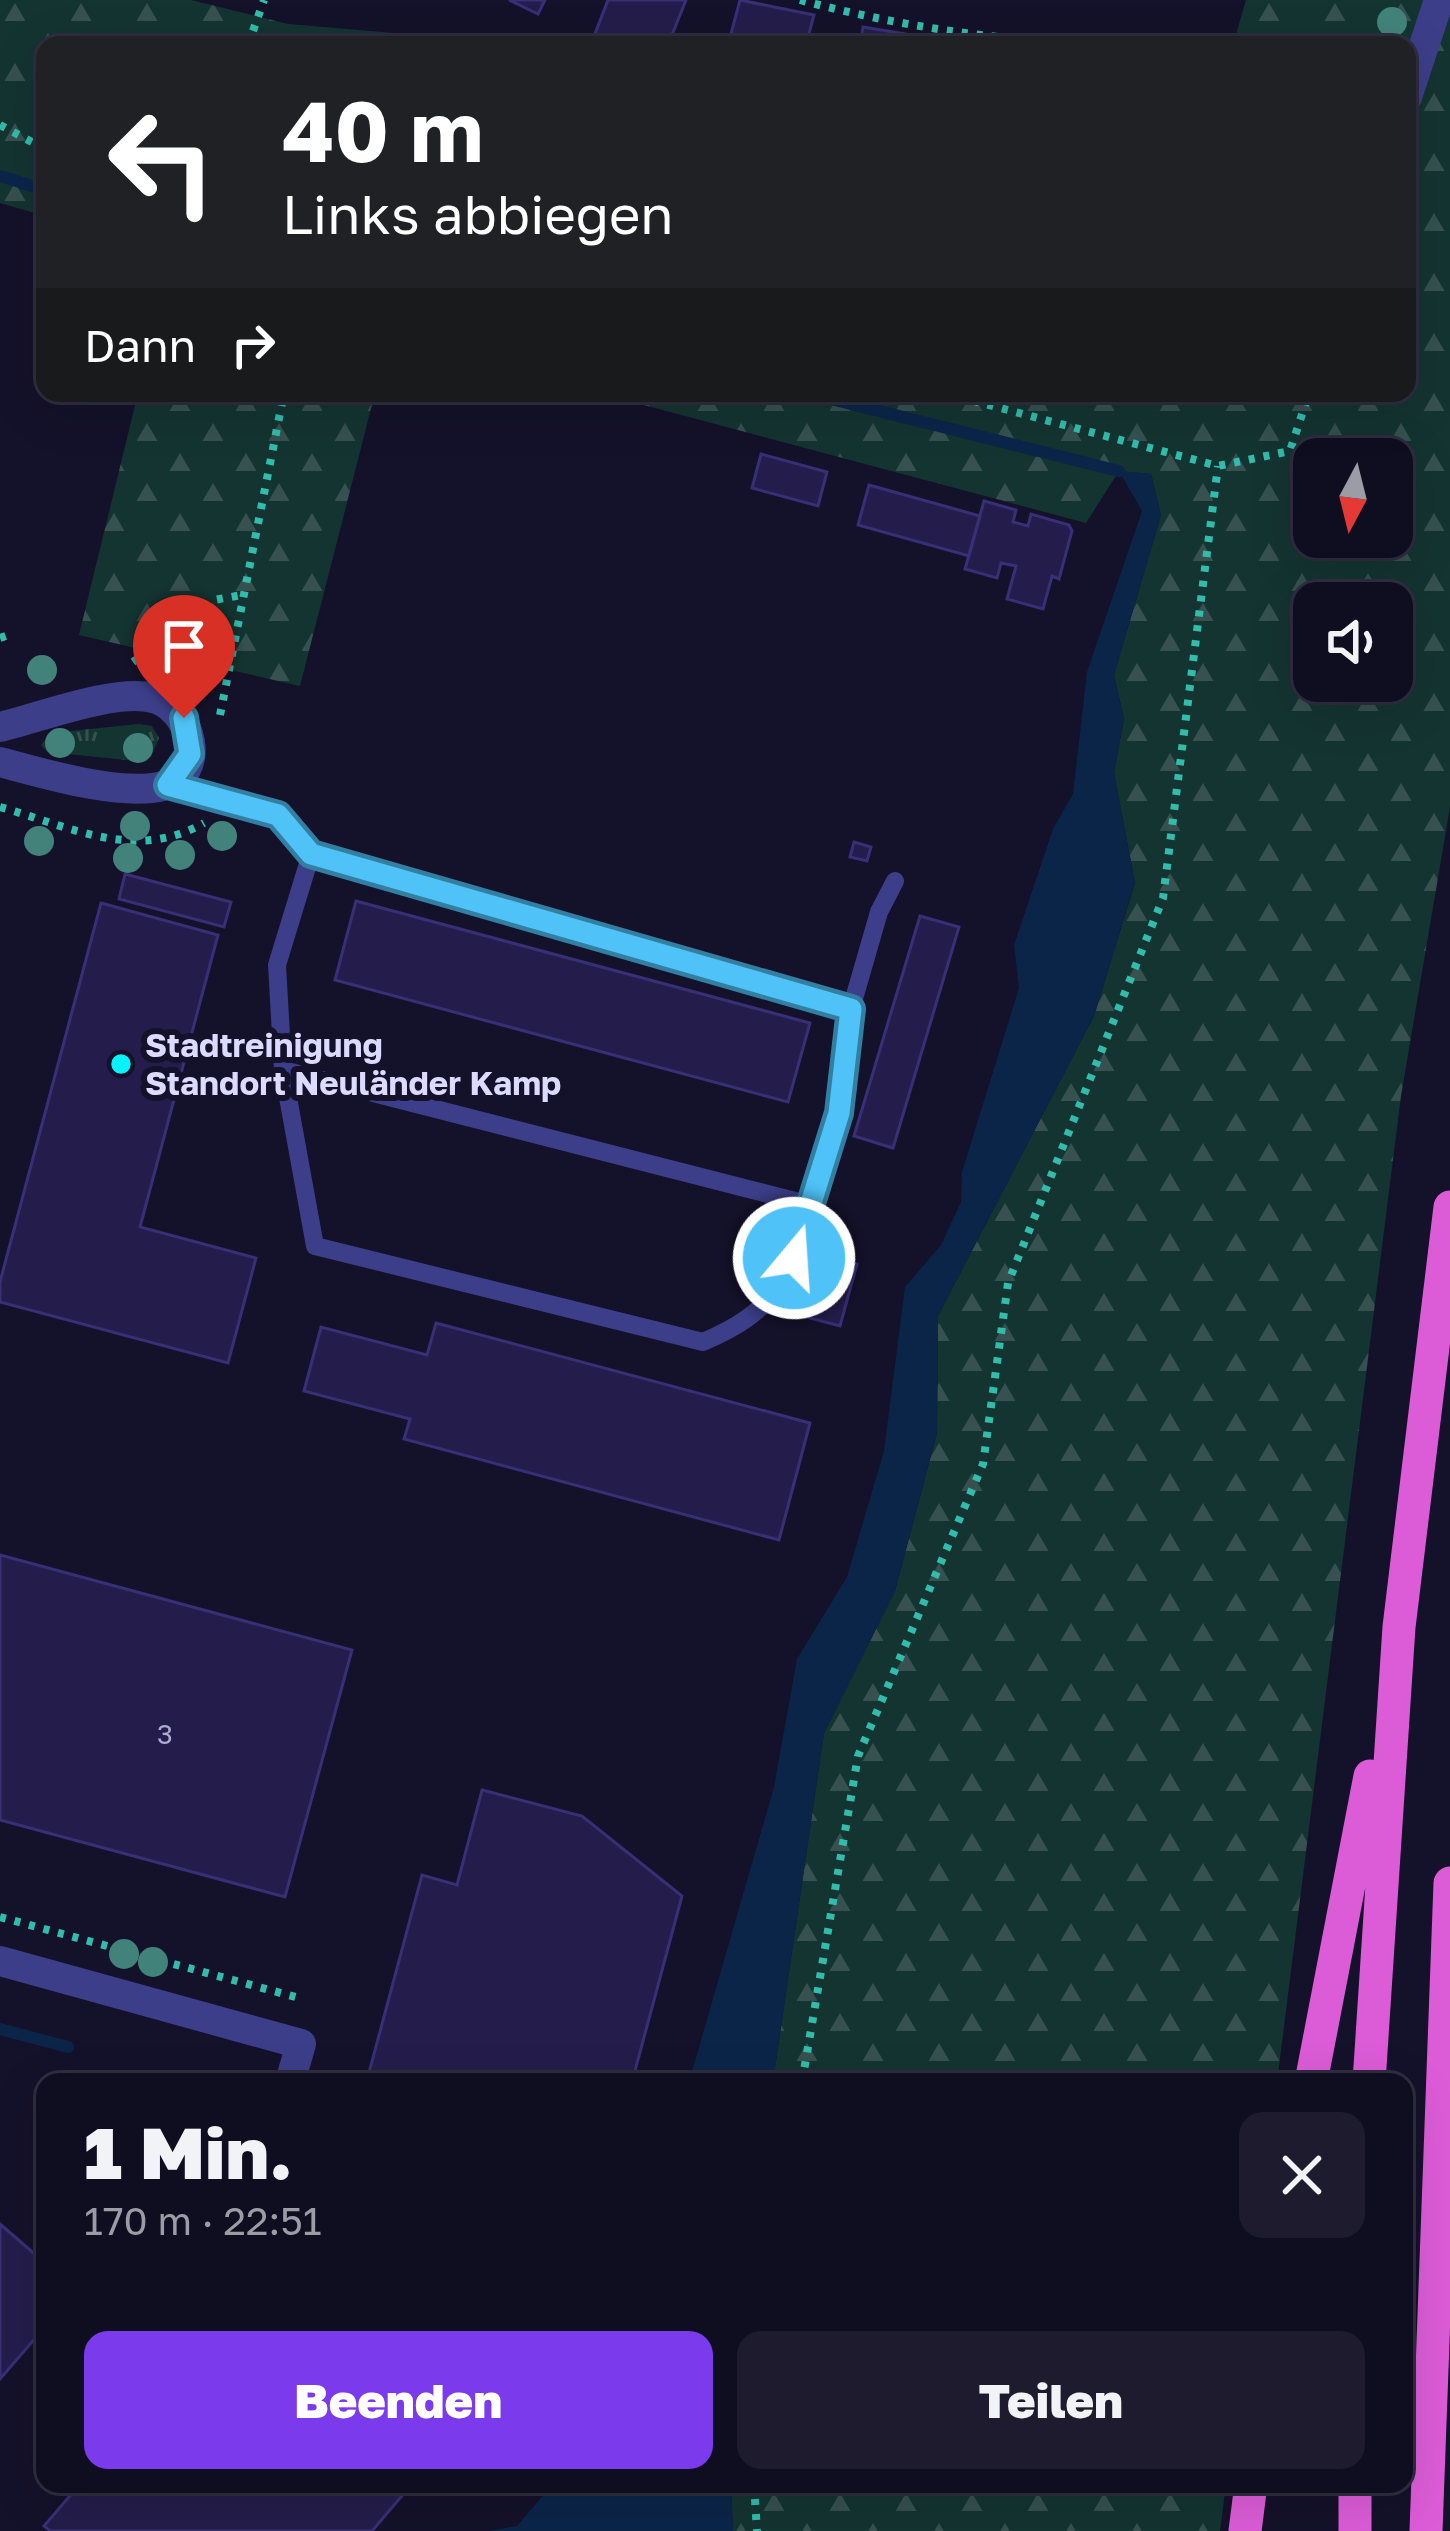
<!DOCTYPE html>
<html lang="de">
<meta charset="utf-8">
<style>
:root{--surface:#0f0d20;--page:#1d1b2d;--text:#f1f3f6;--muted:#9b9ca5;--line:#2f2d3e;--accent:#7c3aed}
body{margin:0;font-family:"Golos Text",sans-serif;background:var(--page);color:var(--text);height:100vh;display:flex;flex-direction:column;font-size:45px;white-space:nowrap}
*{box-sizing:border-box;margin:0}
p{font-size:39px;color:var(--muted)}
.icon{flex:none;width:66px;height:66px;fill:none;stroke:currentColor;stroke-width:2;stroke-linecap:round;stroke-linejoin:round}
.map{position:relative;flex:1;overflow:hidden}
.side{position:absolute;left:36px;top:2073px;width:1377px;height:420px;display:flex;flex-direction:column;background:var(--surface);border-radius:24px;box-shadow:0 12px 48px #0002,0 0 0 3px var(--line)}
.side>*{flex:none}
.top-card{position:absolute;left:36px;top:36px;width:1380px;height:366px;border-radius:24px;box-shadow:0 12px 48px #0002,0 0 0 3px var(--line);background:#202124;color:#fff;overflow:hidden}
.needle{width:78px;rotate:187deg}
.controls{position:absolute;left:1293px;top:438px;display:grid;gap:24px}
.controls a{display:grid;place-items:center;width:120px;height:120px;border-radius:24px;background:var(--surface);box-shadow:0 12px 48px #0002,0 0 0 3px var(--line);font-size:60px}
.pin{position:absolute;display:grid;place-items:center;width:102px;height:102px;color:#fff;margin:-123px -51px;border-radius:50% 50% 50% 0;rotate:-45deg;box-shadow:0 0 12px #0007}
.pin .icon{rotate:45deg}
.me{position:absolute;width:132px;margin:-66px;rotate:18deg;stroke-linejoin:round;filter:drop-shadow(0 0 9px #0008)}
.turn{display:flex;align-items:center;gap:42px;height:252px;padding:0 48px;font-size:54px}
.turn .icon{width:156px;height:156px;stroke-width:2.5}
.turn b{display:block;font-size:84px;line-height:102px}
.then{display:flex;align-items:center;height:114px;padding:0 48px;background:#0003;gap:24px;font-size:45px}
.round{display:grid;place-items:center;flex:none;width:126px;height:126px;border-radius:24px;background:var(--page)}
.summary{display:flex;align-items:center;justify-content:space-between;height:204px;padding:0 48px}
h1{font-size:72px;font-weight:800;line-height:90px}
.cta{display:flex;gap:24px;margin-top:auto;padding:24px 48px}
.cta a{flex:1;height:138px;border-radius:24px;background:var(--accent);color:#fff;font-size:48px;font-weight:800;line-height:138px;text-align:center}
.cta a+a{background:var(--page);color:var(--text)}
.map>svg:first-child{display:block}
</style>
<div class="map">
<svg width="1450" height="2531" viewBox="0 0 1450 2531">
<defs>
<pattern id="grass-tufts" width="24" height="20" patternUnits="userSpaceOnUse" patternTransform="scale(3)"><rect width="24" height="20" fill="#143431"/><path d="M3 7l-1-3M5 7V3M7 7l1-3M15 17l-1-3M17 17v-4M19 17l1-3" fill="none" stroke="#365150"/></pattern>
<pattern id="forest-firs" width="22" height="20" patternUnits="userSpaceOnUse" patternTransform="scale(3)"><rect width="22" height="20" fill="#143431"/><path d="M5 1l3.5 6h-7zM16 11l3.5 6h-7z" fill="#365150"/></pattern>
</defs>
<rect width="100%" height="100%" fill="#14112a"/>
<path fill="url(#grass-tufts)" d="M139 724 152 726 159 738 151 757 127 760 47 752 41 745 51 733Z"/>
<path fill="url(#forest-firs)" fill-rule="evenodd" d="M0 0H191L288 24 417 35 454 45H45V216L0 203Z
M1246 0H1450V807L1401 1096 1277 2082H773L824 1733 895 1591 937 1433 938 1316 1094 1016 1135 883 1114 773 1124 719 1114 675 1161 515 1151 474 1119 471 1086 523 599 393H1407V45H1233ZM1314 459H1392V537H1314ZM1314 603H1392V681H1314Z
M138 393H375L300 686 79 635Z
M731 2484H1226L1220 2531H733Z"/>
<path fill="#0b2549" d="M1119 471 1151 474 1161 515 1114 675 1124 719 1114 773 1135 882 1094 1016 938 1316 937 1433 895 1591 824 1733 773 2082H689L774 1787 797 1659 847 1577 884 1451 905 1287 941 1245 961 1202 962 1172 1019 988 1014 945 1053 829 1073 794 1087 672 1142 511Z
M553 2484H731L733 2531H488L517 2526Z"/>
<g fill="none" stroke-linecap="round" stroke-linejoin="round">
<path stroke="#0b2549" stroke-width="12" d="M0 176 45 190
M807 393 1119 471
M0 2029 68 2047"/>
</g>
<path fill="#241d4b" stroke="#392f77" stroke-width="3" d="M509 0H545L538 14Z
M608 0H686L668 45H607L593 39Z
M740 0 814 15 806 45H728Z
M863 27 936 39 935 45H860Z
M761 454 827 472 818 506 752 488Z
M869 485 980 516 969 556 858 525Z
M984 501 1016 510 1013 522 1028 526 1031 514 1069 525 1072 531 1059 579 1052 576 1043 609 1007 599 1016 566 1001 563 997 578 965 569Z
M854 842 871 847 867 861 850 857Z
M125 874 231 902 224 927 119 899Z
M356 901 810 1023 788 1102 335 980Z
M101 903 218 935 140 1227 256 1258 228 1363 0 1302V1282Z
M920 916 959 927 893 1148 854 1136Z
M818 1254 857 1264 840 1326 802 1316Z
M436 1323 810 1423 779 1540 404 1439 410 1419 304 1391 321 1327 427 1355Z
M0 1555 352 1650 285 1897 0 1820Z
M482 1790 582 1816 682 1896 632 2082 367 2080 422 1875 457 1885Z
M0 2224 45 2263V2327L0 2379Z
M80 2484H412L372 2531H50L44 2526Z"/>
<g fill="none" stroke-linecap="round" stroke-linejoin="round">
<path stroke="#31bcac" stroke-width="8" stroke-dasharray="6 9" stroke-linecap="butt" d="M800 0C909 29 1020 44 1133 45
M248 45 264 0
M0 125 45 149
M944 393 1218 466 1290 451 1309 393
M0 638 11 634
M133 662 214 600 242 595
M220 715 284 393
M0 807C71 827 135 862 204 823
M0 1917 303 1999
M802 2082 858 1756 983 1464 1008 1283 1163 898 1218 466
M754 2484 757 2531"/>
<path stroke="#3c3e89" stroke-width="18" d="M168 785 278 815 311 854 851 1009 879 912 895 881
M311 854 277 965 283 1070 811 1205 839 1113 851 1009
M283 1070 315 1246 703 1342C778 1310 786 1280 811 1205"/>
<path stroke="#3c3e89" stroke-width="30" d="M1407 97 1439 0
M0 727C38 718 116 688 153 698 192 708 209 774 163 786 121 797 42 773 0 762
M0 1961 301 2044 290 2082"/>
<path stroke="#dc5cd7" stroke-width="33" d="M1311 2082 1370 1776
M1369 2082 1399 1627 1450 1207
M1245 2531 1251 2484
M1355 2531V2484
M1426 2531 1450 1883"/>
</g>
<g fill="#41837a">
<circle cx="1392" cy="22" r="15"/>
<circle cx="42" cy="670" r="15"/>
<circle cx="60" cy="743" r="15"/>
<circle cx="138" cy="748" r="15"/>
<circle cx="135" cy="826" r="15"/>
<circle cx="222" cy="836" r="15"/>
<circle cx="39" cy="841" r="15"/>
<circle cx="180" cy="855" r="15"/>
<circle cx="128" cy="858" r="15"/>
<circle cx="124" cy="1954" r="15"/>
<circle cx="153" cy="1962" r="15"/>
</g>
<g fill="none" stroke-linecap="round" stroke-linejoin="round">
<g stroke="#337fa1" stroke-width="30">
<path id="route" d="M184 718 190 754 168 785 278 815 311 854 851 1009 839 1113 794 1258"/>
</g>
<use href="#route" stroke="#4fc3f7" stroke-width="21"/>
</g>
<circle fill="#07f2fe" stroke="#14112a" stroke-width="4.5" cx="121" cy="1064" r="12"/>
<g text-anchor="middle" stroke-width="12" stroke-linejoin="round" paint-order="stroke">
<g font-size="27" fill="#aeabd2">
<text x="165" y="1744">3</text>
</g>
<g font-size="33" font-weight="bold" fill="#dcdaff" stroke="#14112a" text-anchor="start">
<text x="145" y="1057">Stadtreinigung<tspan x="145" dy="38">Standort Neuländer Kamp</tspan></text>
</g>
</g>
</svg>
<div class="controls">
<a><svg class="needle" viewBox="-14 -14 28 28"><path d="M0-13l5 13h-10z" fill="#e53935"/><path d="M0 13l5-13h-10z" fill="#9b9ca5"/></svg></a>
<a><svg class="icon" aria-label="sound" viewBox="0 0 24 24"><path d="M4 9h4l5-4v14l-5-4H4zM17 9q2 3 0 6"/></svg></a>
</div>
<div class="pin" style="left:184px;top:718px;background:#d93025"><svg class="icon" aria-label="arrive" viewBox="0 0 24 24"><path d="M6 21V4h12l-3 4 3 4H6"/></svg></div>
<svg class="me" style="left:794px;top:1258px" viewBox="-20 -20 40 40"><circle r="17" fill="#4fc3f7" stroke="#fff" stroke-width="3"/><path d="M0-11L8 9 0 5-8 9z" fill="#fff"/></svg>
<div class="top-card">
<div class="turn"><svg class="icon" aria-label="left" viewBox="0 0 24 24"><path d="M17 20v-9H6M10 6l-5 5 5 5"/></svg><div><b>40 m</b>Links abbiegen</div></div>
<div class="then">Dann<svg class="icon" aria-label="right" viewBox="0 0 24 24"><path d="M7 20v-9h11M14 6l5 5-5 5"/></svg></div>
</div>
<section class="side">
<div class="summary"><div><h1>1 Min.</h1><p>170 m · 22:51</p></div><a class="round"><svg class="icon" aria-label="close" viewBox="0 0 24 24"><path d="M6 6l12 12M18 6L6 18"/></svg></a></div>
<div class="cta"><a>Beenden</a><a>Teilen</a></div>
</section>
</div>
